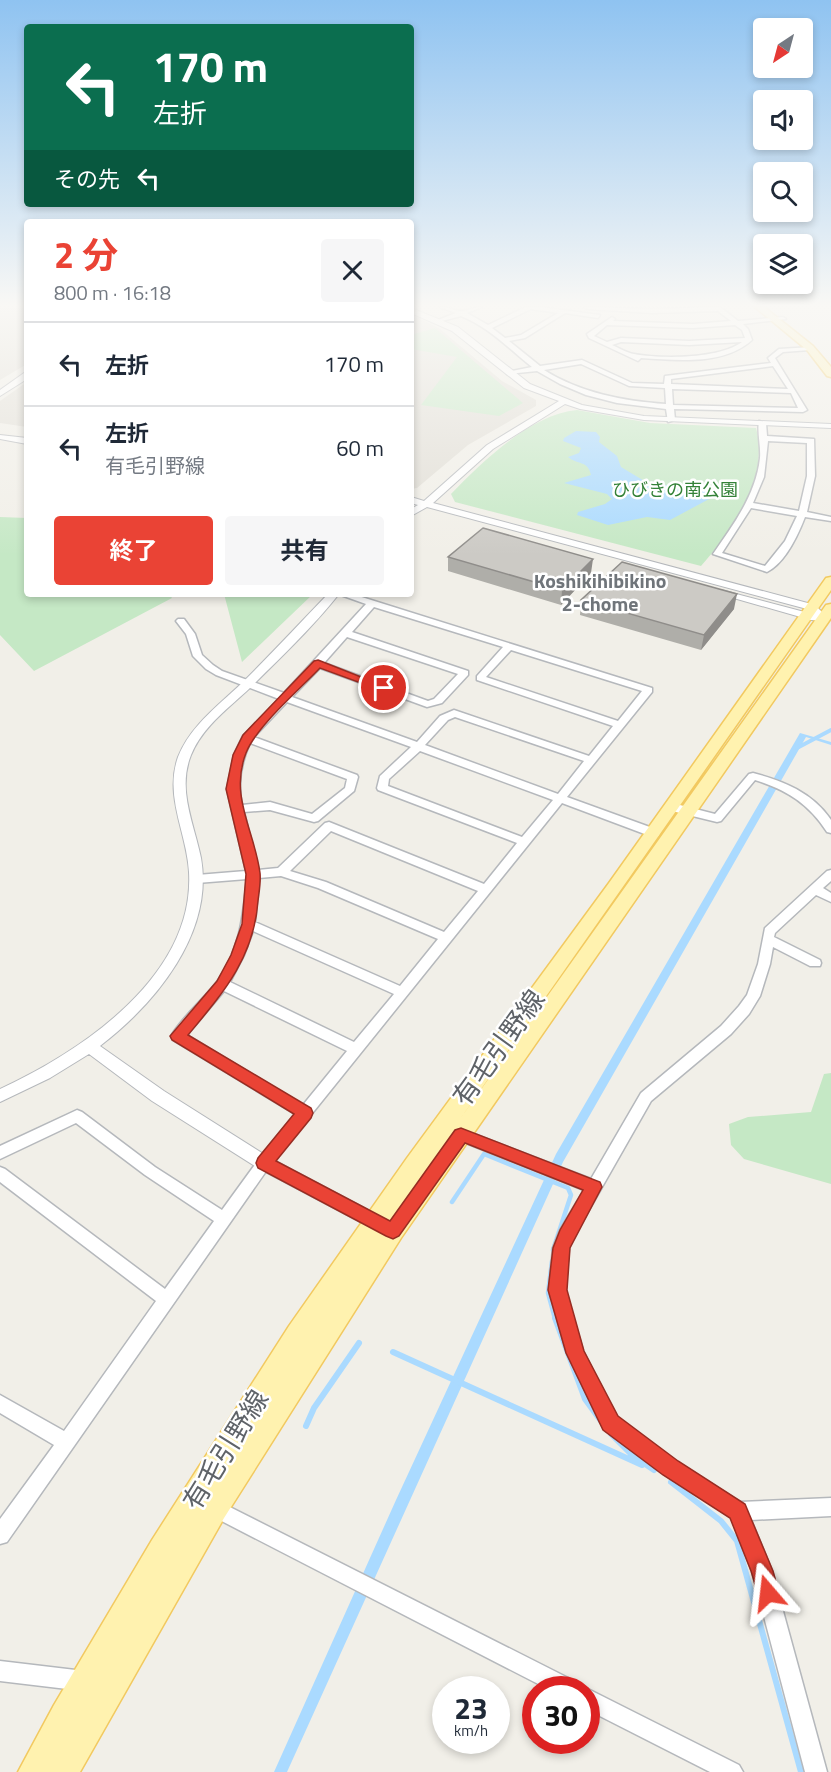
<!DOCTYPE html>
<html lang="ja">
<meta charset="utf-8">
<style>
:root{--surface:#fff;--page:#f6f6f7;--text:#1f2937;--muted:#747a83;--line:#e0e1e3;--accent:#ea4335}
body{margin:0;font-family:"Titillium Web","Noto Sans JP",sans-serif;background:var(--page);color:var(--text);height:100vh;display:flex;flex-direction:column;font-size:22px;white-space:nowrap}
*{box-sizing:border-box;margin:0}
p{font-size:20px;color:var(--muted)}
.icon{flex:none;width:33px;height:33px;fill:none;stroke:currentColor;stroke-width:2;stroke-linecap:round;stroke-linejoin:round}
.map{position:relative;flex:1;overflow:hidden}
.sheet{position:absolute;left:24px;top:219px;width:390px;height:378px;display:flex;flex-direction:column;background:var(--surface);border-radius:6px;box-shadow:0 3px 9px #0003}
.sheet>*{flex:none}
.guide{position:absolute;left:24px;top:24px;width:390px;height:183px;border-radius:6px;box-shadow:0 3px 9px #0003;background:#0b6e4f;color:#fff;overflow:hidden}
.needle{width:39px;rotate:216deg}
.fabs{position:absolute;left:753px;top:18px;display:grid;gap:12px}
.fabs a{display:grid;place-items:center;width:60px;height:60px;border-radius:6px;background:var(--surface);box-shadow:0 3px 9px #0003;font-size:30px}
.speed{position:absolute;left:432px;top:1676px;display:flex;gap:12px;font-size:30px;font-weight:700;text-align:center}
.speed>*{display:grid;place-content:center;width:78px;height:78px;border-radius:50%;background:var(--surface);box-shadow:0 3px 9px #0003;line-height:1}
.speed small{font-size:15px;font-weight:400}
.speed .limit{border:9px solid #d22;background:#fff;color:#111}
.pin{position:absolute;display:grid;place-items:center;width:51px;height:51px;color:#fff;margin:-26px;border:3px solid #fff;border-radius:50%;box-shadow:0 2px 6px #0007}
.me{position:absolute;width:66px;margin:-33px;rotate:343deg;stroke-linejoin:round;filter:drop-shadow(0 0 4px #0008)}
.turn{display:flex;align-items:center;gap:21px;height:126px;padding:0 30px;font-size:27px}
.turn .icon{width:78px;height:78px;stroke-width:2.5}
.turn b{display:block;font-size:42px;line-height:51px}
.then{display:flex;align-items:center;height:57px;padding:0 30px;background:#0003;gap:12px;font-size:22px}
.round{display:grid;place-items:center;flex:none;width:63px;height:63px;border-radius:6px;background:var(--page)}
.head{display:flex;align-items:center;justify-content:space-between;height:102px;padding:0 30px}
h1{font-size:36px;font-weight:700;line-height:45px;color:var(--accent)}
.action{display:flex;gap:12px;margin-top:auto;padding:12px 30px}
.action a{flex:1;height:69px;border-radius:6px;background:var(--accent);color:#fff;font-size:24px;font-weight:700;line-height:69px;text-align:center}
.action a+a{background:var(--page);color:var(--text)}
ul{padding:0;list-style:none}
li{display:flex;align-items:center;gap:18px;height:84px;padding:0 30px;border-top:2px solid var(--line)}
li div{flex:1}
li b{display:block;font-size:22px}
li em{font-style:normal}
.map>svg:first-child{display:block}
</style>
<div class="map">
<svg width="831" height="1772" viewBox="0 0 831 1772">
<rect width="100%" height="100%" fill="#f1efe8"/>
<path fill="#e1ded6" d="M0 307H27V364L0 380Z
M411 314 440 329 502 381 536 400V406L468 445 417 488 411 489Z
M27 382V427L0 423V401Z"/>
<path fill="#c5e8c5" d="M435 328 523 403 499 416 421 405 457 357 411 349V335Z
M577 410 650 423 756 428C770 477 732 531 701 566L455 502 451 494C482 462 531 414 577 410Z
M0 517 27 518V594H169L172 598 34 671 0 635Z
M224 594H313L242 662Z
M831 1073V1184L744 1159 731 1145 729 1124 748 1117 811 1112 824 1074Z"/>
<path fill="#aadaff" d="M576 431 596 432 600 437 599 442 617 456 621 467 651 485H698L721 492 720 497 711 498 670 520 647 517 608 525 577 515 578 512 605 504 612 499 607 494 564 483 591 475C588 460 577 465 568 457L579 453 581 448 563 441 564 438Z
M800 733 831 742V745L806 737 563 1162 287 1772H274L396 1500 556 1154Z"/>
<g fill="none" stroke-linecap="round" stroke-linejoin="round">
<path stroke="#aadaff" stroke-width="4" d="M797 748 831 730"/>
<path stroke="#aadaff" stroke-width="4.5" d="M452 1202 484 1154 568 1188 571 1195 553 1250
M552 1261 548 1293 555 1319"/>
<path stroke="#aadaff" stroke-width="6" d="M555 1318 585 1399 601 1421
M393 1352 642 1465
M306 1426 314 1408 359 1343
M611 1434 632 1455 654 1470
M671 1482 721 1521 737 1541 801 1772"/>
<g stroke="#b5b8bc" stroke-width="3">
<path id="minor" d="M440 307C448 306 453 311 461 311 467 311 474 307 482 307L467 313 488 325 526 307H540L600 315 598 318 565 313 525 338 509 341 540 366 582 360 632 383 664 384 665 376 771 363 768 358 779 349 812 347 813 348 810 350 783 352 775 358 807 410 803 412 674 409 675 420 668 422 666 409 617 403 586 395 560 384 537 371 507 374V372L532 367C509 349 489 327 461 316L438 322V320L456 313ZM531 309 558 313 521 335 505 338 492 328ZM581 364 629 386 665 388 666 404C623 401 581 393 544 370ZM773 366 788 389 671 384V379ZM672 389 791 393 798 408 673 405Z
M584 307 652 309 720 307 738 321 783 317 786 319 743 324 748 329 752 340C723 366 677 360 641 358L638 361 589 338 587 334 612 317 615 319 613 321 693 324 731 321 718 311 652 313 587 309ZM607 325 693 328 735 325 742 330 745 338 689 341 621 338 607 342 594 336ZM621 342 689 345 742 342C719 359 662 359 634 354 627 353 619 348 612 345Z
M759 421 766 423 767 436 814 439 815 476 807 512 831 517V521L805 517C798 535 785 563 767 572L713 554C733 525 756 495 760 458 761 446 757 433 759 421ZM768 441 807 443V476L799 511 753 503 764 477ZM751 508 797 516 785 541 765 566 722 553Z
M338 594H352L652 688V692L567 797 658 830 660 833 658 836H650L562 803 269 1167 7 1542 0 1544V1519L54 1445 0 1413V1395L64 1431 156 1301 0 1182V1167L5 1169 165 1289 214 1221 145 1175 76 1123 0 1159V1146L77 1110 82 1112 155 1167 222 1210 259 1159 295 1114 173 1040 171 1036C183 1016 203 1000 217 982 240 950 243 917 247 879L197 883 191 879 197 875 246 871 227 789 234 755 243 736 279 699 216 675 206 669 193 656 186 634 176 621 178 619H184L195 634 202 655 213 665 222 671 284 693 366 604ZM374 607 503 647 477 676V680L613 726 589 756 454 710 440 716 417 742 292 697 320 668 427 707 442 703 468 675V671L352 632ZM347 637 458 674 434 699 428 701 324 663ZM511 650 642 691 618 721 486 677ZM287 702 411 747 380 776 377 788 378 790 517 843 484 884 329 822 325 823 278 868 258 870 244 812 270 810 314 822 318 821 354 791 358 777 357 775 254 737ZM455 717 584 761 558 794 425 745 448 720ZM250 743 347 779 345 788 312 814 270 802 242 805C237 784 241 763 250 743ZM420 751 553 800 522 837 388 786 389 779ZM331 831 478 891 444 932 326 882 290 871ZM281 876 318 888 438 939 400 986 255 922 259 878ZM253 931 394 994 354 1042 230 982 244 955ZM224 991 347 1051 303 1105 187 1035Z
M753 773C784 781 813 793 831 820V833L827 832C809 804 787 790 755 780L721 821 717 822 672 811 666 807 672 803 715 814 749 774Z
M831 870V881L823 888 831 893V902L816 895 775 933 774 937 820 960 821 963 820 966H810L773 947 770 964 760 996 749 1014 731 1034 651 1101 573 1238 569 1248 565 1290 583 1351 616 1417 677 1462 740 1502 831 1498V1516L751 1520 772 1571 827 1772H805L752 1571 731 1517 665 1474 604 1429 567 1353 549 1290 553 1248 560 1230 584 1190 456 1139 454 1135 456 1131 461 1129 591 1179 641 1093 721 1026 739 1006 747 995 758 964 765 928 827 871Z
M214 1499 576 1682 579 1689H548L208 1514 205 1508 208 1502Z
M0 1661 84 1671 91 1674 94 1681 91 1688 84 1691 0 1681Z
M586 1688 739 1765 743 1772H710L586 1709V1689H583Z"/>
</g>
<g stroke="#b5b8bc" stroke-width="2">
<path id="tertiary" d="M411 308 458 327 530 384 582 405 644 416 831 424V428L644 420 580 409 565 404 493 449 433 503 815 605 827 617V621L811 620 716 593 721 590 812 614 807 609 427 507 411 516V509L418 505 411 503V497L424 501 487 445 559 401 524 388 452 331 411 313Z
M24 373H27V379L0 396V390Z
M0 435 27 438V444L0 439Z
M328 594H339C313 627 281 657 251 687 229 708 203 726 191 755 177 790 194 823 201 858 214 933 156 1003 100 1046L164 1091 270 1158 387 1220 390 1225 387 1230 381 1233 258 1168 152 1101 89 1054 50 1078 0 1102V1089C82 1051 195 976 189 872 187 833 164 797 178 757 191 724 222 703 246 679 274 651 301 622 328 594Z"/>
</g>
<g stroke="#f2c960" stroke-width="3">
<path id="primary" d="M755 307H764L813 346 831 367V377L827 376 807 350Z
M831 577V590L460 1119 826 605 831 604V618L401 1238 224 1518 80 1772H18L54 1705 152 1540 289 1326 407 1158 609 883 799 616 826 578Z"/>
</g>
<use href="#minor" fill="#fff" fill-rule="evenodd"/>
<use href="#tertiary" fill="#fff" fill-rule="evenodd"/>
<use href="#primary" fill="#fff2af" fill-rule="evenodd"/>
</g>
<path fill="#afaea9" d="M448 557 591 573 561 605 448 571Z
M581 600 734 609 701 650 580 615Z"/>
<path fill="#8f8d8a" d="M593 559 591 573 561 605 562 590Z
M737 594 734 609 701 650 704 635Z"/>
<path fill="#cccac5" stroke="#8f8d8a" stroke-width="1.5" d="M483 528 593 559 562 590 448 557Z
M622 562 737 594 704 635 581 600Z"/>
<linearGradient id="sky" x2="0" y2="1"><stop stop-color="#8fc3f1"/><stop offset="0.55" stop-color="#f9f8f5"/><stop offset="1" stop-color="#f9f8f5" stop-opacity="0"/></linearGradient>
<rect width="831" height="555" fill="url(#sky)"/>
<path fill="#ea4335" stroke="#982c22" stroke-width="1.5" d="M318 660 389 688 388 690H380L320 668C299 690 256 727 246 753 229 796 255 832 260 873 261 882 259 892 258 901 254 958 223 993 188 1035L311 1108 313 1113 311 1118 276 1161 390 1221 455 1130 461 1128 600 1182 602 1187 570 1248 567 1290 584 1351 618 1416 678 1461 745 1504 773 1571 779 1593 776 1601 768 1604 760 1601 751 1571 730 1518 663 1475 603 1430 566 1353 548 1290 553 1248 560 1230 583 1190 465 1143 399 1236 393 1239 386 1236 258 1168 256 1163 258 1158 294 1114 172 1040 170 1036 217 981 231 955 242 924 246 874 226 789 233 755 243 735 314 661Z"/>
<g text-anchor="middle" stroke-width="5" stroke-linejoin="round" paint-order="stroke">
<g font-size="18" fill="#348238" stroke="#fff">
<text x="675" y="496">ひびきの南公園</text>
</g>
<g font-size="20" font-weight="bold" fill="#70757a" stroke="#fff">
<text x="600" y="588">Koshikihibikino<tspan x="600" dy="23">2-chome</tspan></text>
</g>
<g font-size="27" fill="#5f6368" stroke="#fff">
<text transform="translate(499 1048) rotate(-54)" y="9">有毛引野線</text>
<text transform="translate(226 1450) rotate(-58)" y="9">有毛引野線</text>
</g>
</g>
</svg>
<div class="fabs">
<a><svg class="needle" viewBox="-14 -14 28 28"><path d="M0-13l5 13h-10z" fill="#e53935"/><path d="M0 13l5-13h-10z" fill="#747a83"/></svg></a>
<a><svg class="icon" aria-label="sound" viewBox="0 0 24 24"><path d="M4 9h4l5-4v14l-5-4H4zM17 9q2 3 0 6"/></svg></a>
<a><svg class="icon" aria-label="search" viewBox="0 0 24 24"><circle cx="10" cy="10" r="6"/><path d="M15 15l6 6"/></svg></a>
<a><svg class="icon" aria-label="layers" viewBox="0 0 24 24"><path d="M12 4l9 5-9 5-9-5zM3 14l9 5 9-5"/></svg></a>
</div>
<div class="speed"><div>23<small>km/h</small></div><div class="limit">30</div></div>
<div class="pin" style="left:384px;top:688px;background:#d93025"><svg class="icon" aria-label="arrive" viewBox="0 0 24 24"><path d="M6 21V4h12l-3 4 3 4H6"/></svg></div>
<svg class="me" style="left:768px;top:1593px" viewBox="-20 -20 40 40"><path d="M0-17L14 15 0 8-14 15z" fill="#ea4335" stroke="#fff" stroke-width="4"/></svg>
<div class="guide">
<div class="turn"><svg class="icon" aria-label="left" viewBox="0 0 24 24"><path d="M17 20v-9H6M10 6l-5 5 5 5"/></svg><div><b>170 m</b>左折</div></div>
<div class="then">その先<svg class="icon" aria-label="left" viewBox="0 0 24 24"><path d="M17 20v-9H6M10 6l-5 5 5 5"/></svg></div>
</div>
<section class="sheet">
<div class="head"><div><h1>2 分</h1><p>800 m · 16:18</p></div><a class="round"><svg class="icon" aria-label="close" viewBox="0 0 24 24"><path d="M6 6l12 12M18 6L6 18"/></svg></a></div>
<ul>
<li><svg class="icon" aria-label="left" viewBox="0 0 24 24"><path d="M17 20v-9H6M10 6l-5 5 5 5"/></svg><div><b>左折</b></div><em>170 m</em></li>
<li><svg class="icon" aria-label="left" viewBox="0 0 24 24"><path d="M17 20v-9H6M10 6l-5 5 5 5"/></svg><div><b>左折</b><p>有毛引野線</p></div><em>60 m</em></li>
</ul>
<div class="action"><a>終了</a><a>共有</a></div>
</section>
</div>
